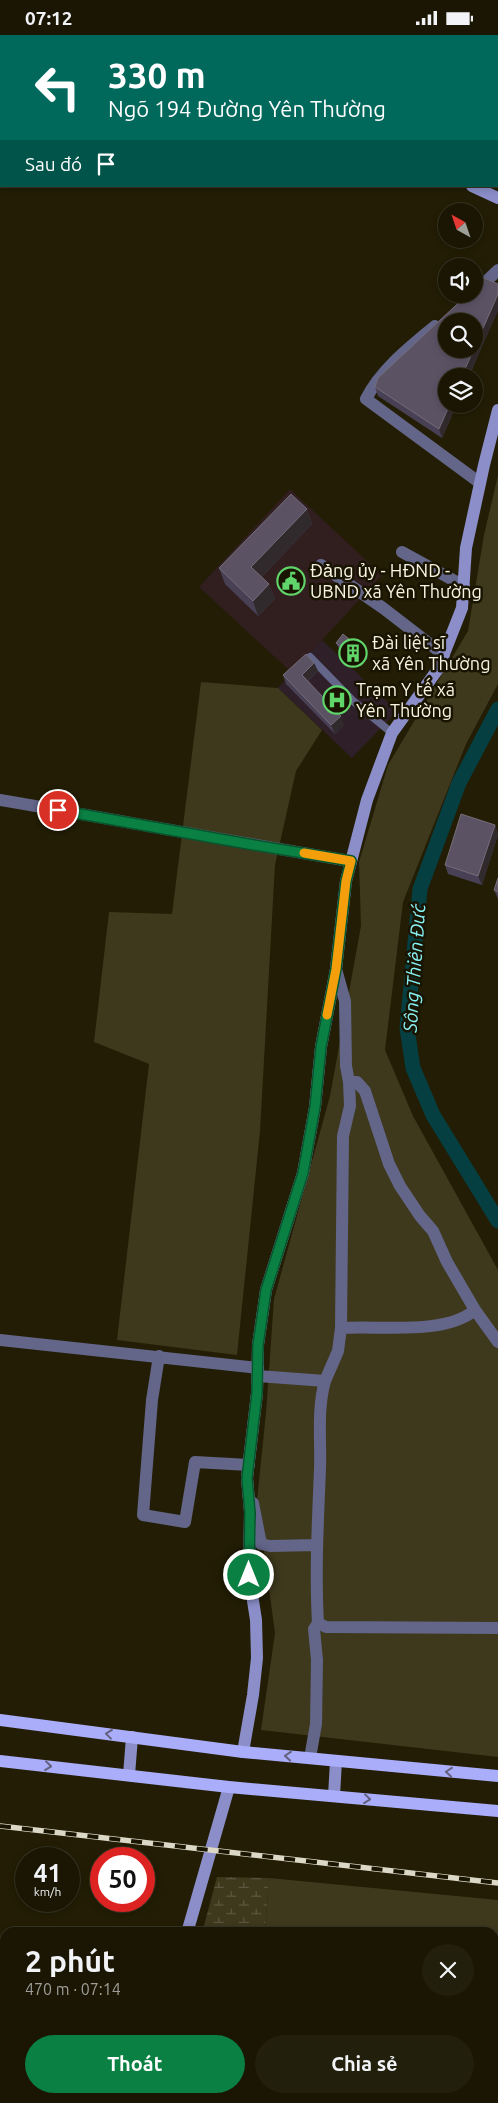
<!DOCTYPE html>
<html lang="vi">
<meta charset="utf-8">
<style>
:root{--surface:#1a1603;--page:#231f0d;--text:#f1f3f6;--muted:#9f9f9a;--line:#383525;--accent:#0b8043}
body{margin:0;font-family:Ubuntu,sans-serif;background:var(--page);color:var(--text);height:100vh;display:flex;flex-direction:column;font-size:19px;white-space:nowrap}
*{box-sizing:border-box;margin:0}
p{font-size:16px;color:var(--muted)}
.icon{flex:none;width:28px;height:28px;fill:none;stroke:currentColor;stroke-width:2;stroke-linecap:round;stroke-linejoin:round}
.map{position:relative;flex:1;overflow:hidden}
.side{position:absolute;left:0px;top:1892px;width:499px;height:176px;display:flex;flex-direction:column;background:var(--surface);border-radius:15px 15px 0 0;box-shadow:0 2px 8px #0003,0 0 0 1px var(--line)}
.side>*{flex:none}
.hud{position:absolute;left:0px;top:0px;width:499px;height:152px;box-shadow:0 2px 8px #0003,0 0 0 1px var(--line);background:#00695c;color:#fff;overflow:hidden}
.needle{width:32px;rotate:320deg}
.buttons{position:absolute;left:438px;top:168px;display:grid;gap:10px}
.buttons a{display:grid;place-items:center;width:45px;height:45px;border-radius:50%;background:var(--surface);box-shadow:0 2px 8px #0003,0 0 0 1px var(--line);font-size:25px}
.speed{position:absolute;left:15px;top:1812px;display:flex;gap:10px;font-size:25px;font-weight:700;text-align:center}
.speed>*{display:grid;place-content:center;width:65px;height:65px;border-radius:50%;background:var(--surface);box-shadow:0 2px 8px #0003,0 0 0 1px var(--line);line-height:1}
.speed small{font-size:12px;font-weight:400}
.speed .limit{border:8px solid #d22;background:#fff;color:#111}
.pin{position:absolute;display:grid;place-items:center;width:42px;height:42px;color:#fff;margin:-21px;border:2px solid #fff;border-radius:50%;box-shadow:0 1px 5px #0007}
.me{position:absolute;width:55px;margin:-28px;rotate:0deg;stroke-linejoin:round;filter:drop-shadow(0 0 4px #0008)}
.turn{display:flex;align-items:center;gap:18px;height:105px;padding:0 25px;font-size:22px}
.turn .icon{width:65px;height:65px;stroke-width:2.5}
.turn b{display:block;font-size:35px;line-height:42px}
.then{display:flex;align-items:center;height:48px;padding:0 25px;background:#0003;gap:10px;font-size:19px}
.round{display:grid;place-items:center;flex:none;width:52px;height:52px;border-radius:26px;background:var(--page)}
.summary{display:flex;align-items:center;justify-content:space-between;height:85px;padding:0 25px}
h1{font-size:30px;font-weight:700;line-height:38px}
.primary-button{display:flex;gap:10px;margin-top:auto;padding:10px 25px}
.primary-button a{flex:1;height:58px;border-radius:30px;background:var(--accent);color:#fff;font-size:20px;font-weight:700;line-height:58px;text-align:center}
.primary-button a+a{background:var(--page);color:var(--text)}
.status{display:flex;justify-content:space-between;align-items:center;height:35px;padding:0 25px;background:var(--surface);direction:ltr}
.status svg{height:14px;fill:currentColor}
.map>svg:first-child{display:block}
</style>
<div class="status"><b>07:12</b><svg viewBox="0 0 49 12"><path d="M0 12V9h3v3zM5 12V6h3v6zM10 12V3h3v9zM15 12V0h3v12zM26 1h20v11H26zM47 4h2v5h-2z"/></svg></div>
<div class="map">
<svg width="498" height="2068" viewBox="0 0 498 2068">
<defs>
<pattern id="wetland-marsh" width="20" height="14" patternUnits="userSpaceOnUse" patternTransform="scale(1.25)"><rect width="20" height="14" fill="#3e391d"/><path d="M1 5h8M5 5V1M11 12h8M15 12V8" fill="none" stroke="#5b563e"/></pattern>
</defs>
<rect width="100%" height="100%" fill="#221d04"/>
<path fill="#311e1e" d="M290 454 382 540 292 638 199 552Z"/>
<path fill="#2e1f29" d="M322 605 397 676 352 723 278 653Z"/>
<path fill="url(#wetland-marsh)" d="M217 1842 269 1843 265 1897 202 1898Z
M157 2064H251V2068H156Z"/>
<path fill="#3e391d" d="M498 440V649L466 709 403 867 385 1015 413 1081 498 1235V1722L261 1695 275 1598 257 1465 266 1378 274 1264 330 1061 361 891 359 827 388 730 468 596 484 500Z
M201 647 278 653 322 695 296 736 275 830 260 1096 237 1320 117 1305 149 1029 94 1007 109 877 172 879Z
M269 1843 498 1865V2068H251V2064H494V1898L265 1897Z"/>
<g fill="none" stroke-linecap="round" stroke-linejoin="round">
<path stroke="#063f41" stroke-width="15" d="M498 674 459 748 420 854 407 993 413 1033 433 1080 498 1186"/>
<path stroke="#636589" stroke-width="8" d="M310 622 353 666 392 698"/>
<path stroke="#636589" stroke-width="12" d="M424 0V1
M474 258 498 235
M435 291C410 312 381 334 366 364L480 448
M402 517 464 551
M321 530 383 573 444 620
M0 765C117 785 234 807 351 826
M349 1047H357L365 1056 389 1129 400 1151 420 1181 433 1196 447 1227 475 1275 498 1307
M341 1293C379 1290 444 1301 475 1275
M0 1305 258 1333
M159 1321 152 1365 143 1480 185 1487 195 1427 249 1430
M258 1341 325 1346 338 1316 341 1293 343 1101 350 1071 349 1047 346 1031 345 966 336 934
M325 1346C317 1374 321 1405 320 1434 318 1485 315 1536 318 1588L326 1592 498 1593
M253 1468 261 1509 270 1511 317 1510
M310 1723 316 1689 317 1625 314 1594 318 1588
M325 2064 326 2068"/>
<path stroke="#8b8ec8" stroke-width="12" d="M0 38 1 39
M472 151 498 163
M243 1717 253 1660 257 1623 256 1585 249 1540 250 1477 247 1443 257 1358 258 1310 266 1255 303 1138 315 1072 321 1012 336 934 346 846 367 765 392 698 438 634 462 573 466 513 484 430 498 375
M129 1740 132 1702
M334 1761 336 1726
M187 1898 229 1752
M132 2068 134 2064"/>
<path stroke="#aaadfa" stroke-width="12" d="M0 1685 243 1717 498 1741
M0 1726 229 1752 498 1776"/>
<g stroke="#dcd8c7" stroke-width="5.5">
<path id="rail" d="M0 1791 498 1848"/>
</g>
<use href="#rail" stroke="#191400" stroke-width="4" stroke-dasharray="11" stroke-linecap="butt"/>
</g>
<path fill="#484054" d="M498 249V275L442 403 378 361 375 352Z
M307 474 312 489 262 542 269 549 275 564 258 581 225 549 219 533Z
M336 608 365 617 368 623 361 631 339 614Z
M314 628 318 636 308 646 344 690 335 699 286 649 283 640Z
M495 790 498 800 482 850 448 839 445 830Z
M498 843V864L494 855Z"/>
<path fill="#312a2d" d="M498 259V275L469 341H462Z
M450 369H457L442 403 439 394Z
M307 474 312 489 257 547 251 532Z
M269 549 275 564 258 581 253 566Z
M365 617 368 623 361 631 359 625Z
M314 628 318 636 305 648 302 640Z
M341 681 344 690 335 699 331 690Z
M495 790 498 800 482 850 478 841Z"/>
<path fill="#5b5364" stroke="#746c78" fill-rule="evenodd" d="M484 243 498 249V259L462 341H446V369H450L439 394 375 352 378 343 468 259H474V253ZM446 286H474V314H446Z
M291 459 307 474 251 532 269 549 253 566 219 533Z
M343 599 365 617 359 625 336 608Z
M306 619 314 628 302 640 341 681 331 690 283 640Z
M461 779 495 790 478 841 445 830Z
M498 843V857L494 855Z"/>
<defs><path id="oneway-chevron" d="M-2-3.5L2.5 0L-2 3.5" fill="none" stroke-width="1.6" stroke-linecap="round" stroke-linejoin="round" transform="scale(1.25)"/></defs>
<g stroke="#62607d">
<use href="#oneway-chevron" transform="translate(109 1699) rotate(-173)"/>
<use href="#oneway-chevron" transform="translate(288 1721) rotate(-175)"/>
<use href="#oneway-chevron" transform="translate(48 1731) rotate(6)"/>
<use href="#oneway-chevron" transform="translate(449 1737) rotate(-175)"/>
<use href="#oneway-chevron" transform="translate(367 1764) rotate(6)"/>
</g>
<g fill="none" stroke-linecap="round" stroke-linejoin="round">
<g stroke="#07532c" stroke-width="12">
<path id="route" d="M58 775 248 809 351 826 346 846 336 934 321 1012 315 1072 303 1138 266 1255 258 1310 257 1358 247 1443 250 1477 249 1540"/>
</g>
<use href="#route" stroke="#0b8043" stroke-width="9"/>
<path stroke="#f59e0b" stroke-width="9" d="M304 818 351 826 346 846 336 934 327 980"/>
</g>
<defs>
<g id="civic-ring" transform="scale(1.4375)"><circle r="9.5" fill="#191400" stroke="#60d56a" stroke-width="1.5"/><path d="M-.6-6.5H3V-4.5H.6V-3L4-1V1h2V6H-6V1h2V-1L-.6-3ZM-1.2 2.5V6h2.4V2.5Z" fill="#60d56a"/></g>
<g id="building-ring" transform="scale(1.4375)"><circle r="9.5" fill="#191400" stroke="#60d56a" stroke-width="1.5"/><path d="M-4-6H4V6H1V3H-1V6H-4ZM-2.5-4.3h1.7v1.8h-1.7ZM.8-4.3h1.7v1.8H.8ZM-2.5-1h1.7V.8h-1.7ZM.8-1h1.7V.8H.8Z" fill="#60d56a"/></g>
<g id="hospital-ring" transform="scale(1.4375)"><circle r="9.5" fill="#191400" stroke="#60d56a" stroke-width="1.5"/><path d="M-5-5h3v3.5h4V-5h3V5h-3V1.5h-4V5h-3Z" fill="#60d56a"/></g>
</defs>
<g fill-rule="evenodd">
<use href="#civic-ring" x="291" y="546"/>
<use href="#building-ring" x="353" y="618"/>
<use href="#hospital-ring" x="337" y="665"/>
</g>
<g text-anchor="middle" stroke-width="5" stroke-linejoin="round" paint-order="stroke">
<g font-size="18" fill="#f8f5e5" stroke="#191400" text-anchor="start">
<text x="310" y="542">Đảng ủy - HĐND -<tspan x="310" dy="21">UBND xã Yên Thường</tspan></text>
<text x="372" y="614">Đài liệt sĩ<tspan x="372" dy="21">xã Yên Thường</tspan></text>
<text x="356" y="661">Trạm Y tế xã<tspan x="356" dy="21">Yên Thường</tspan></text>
</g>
<g font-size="19" font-style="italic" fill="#88f1f5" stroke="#191400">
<text transform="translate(414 933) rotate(-86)" y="7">Sông Thiên Đức</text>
</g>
</g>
</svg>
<div class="buttons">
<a><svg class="needle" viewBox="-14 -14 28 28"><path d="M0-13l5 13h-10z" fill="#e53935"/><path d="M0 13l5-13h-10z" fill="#9f9f9a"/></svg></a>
<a><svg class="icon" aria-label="sound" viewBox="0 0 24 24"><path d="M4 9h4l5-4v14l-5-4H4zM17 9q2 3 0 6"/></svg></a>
<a><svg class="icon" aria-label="search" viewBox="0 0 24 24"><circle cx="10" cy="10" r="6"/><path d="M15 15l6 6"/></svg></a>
<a><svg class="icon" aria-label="layers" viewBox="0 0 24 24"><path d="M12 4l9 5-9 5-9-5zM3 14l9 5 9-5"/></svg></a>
</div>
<div class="speed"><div>41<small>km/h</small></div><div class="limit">50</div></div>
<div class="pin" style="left:58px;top:775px;background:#d93025"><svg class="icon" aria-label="arrive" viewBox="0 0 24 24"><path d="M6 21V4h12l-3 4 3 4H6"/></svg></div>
<svg class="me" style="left:249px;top:1540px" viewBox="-20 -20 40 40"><circle r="17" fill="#0b8043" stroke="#fff" stroke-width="3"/><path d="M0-11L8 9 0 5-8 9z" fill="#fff"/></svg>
<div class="hud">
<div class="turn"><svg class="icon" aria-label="left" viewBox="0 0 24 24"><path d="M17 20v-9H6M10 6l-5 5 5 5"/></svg><div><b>330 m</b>Ngõ 194 Đường Yên Thường</div></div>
<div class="then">Sau đó<svg class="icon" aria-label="arrive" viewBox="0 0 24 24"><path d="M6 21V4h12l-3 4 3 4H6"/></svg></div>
</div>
<section class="side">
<div class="summary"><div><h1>2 phút</h1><p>470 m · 07:14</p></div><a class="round"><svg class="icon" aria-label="close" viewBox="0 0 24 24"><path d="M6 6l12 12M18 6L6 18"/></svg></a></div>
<div class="primary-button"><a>Thoát</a><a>Chia sẻ</a></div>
</section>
</div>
